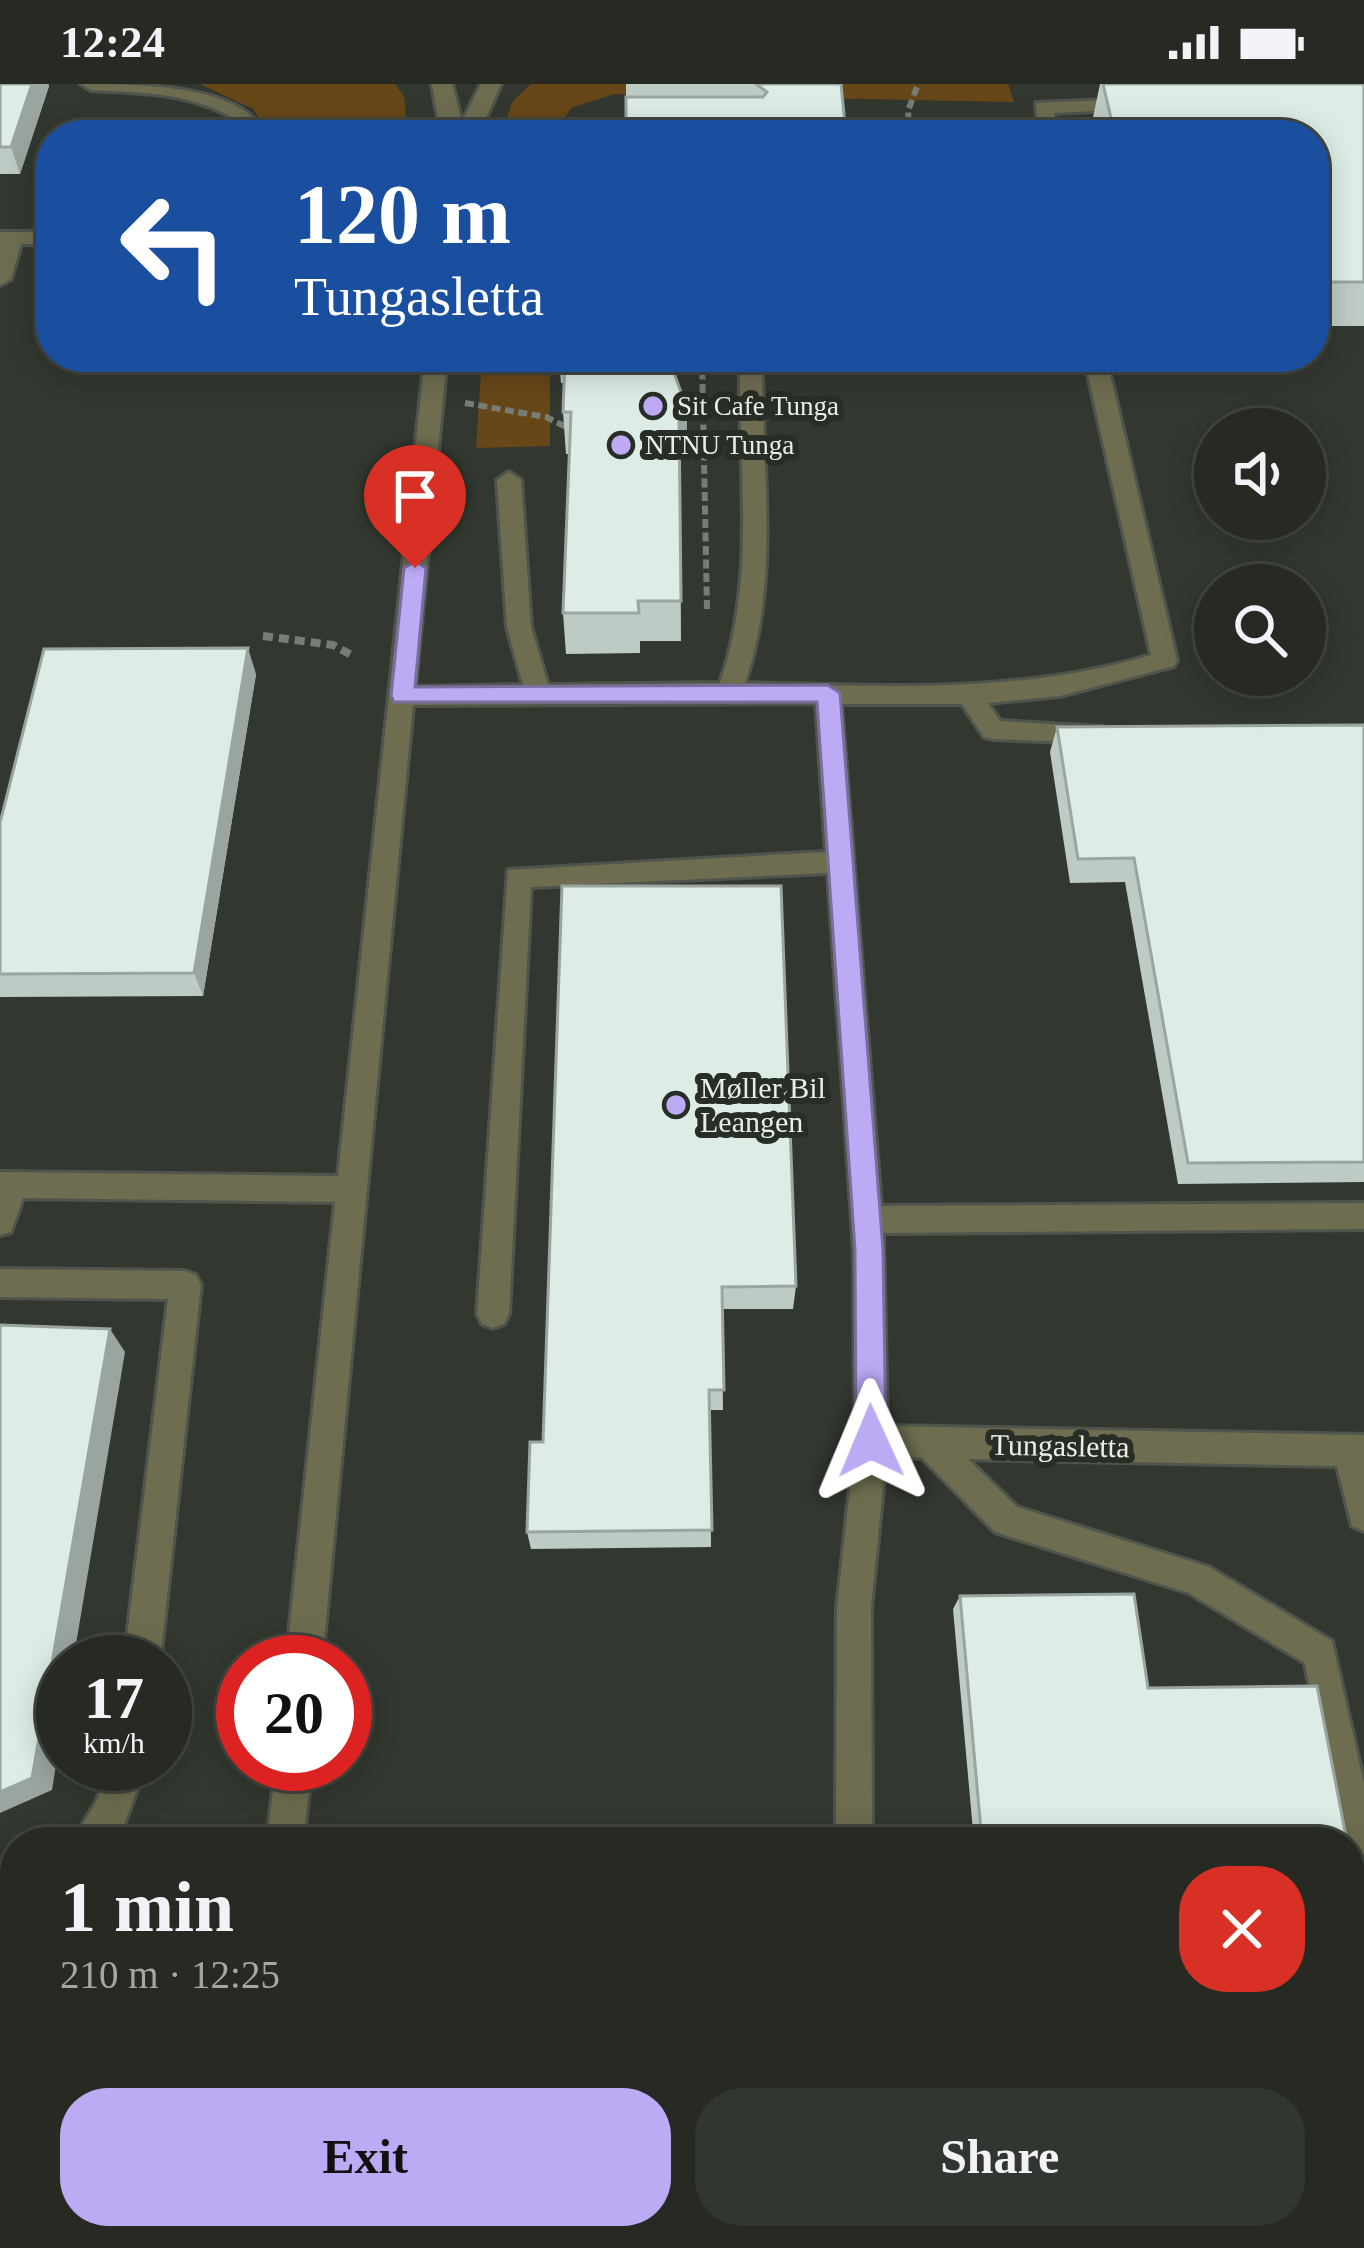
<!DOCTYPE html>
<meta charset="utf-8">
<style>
:root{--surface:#262a23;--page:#323630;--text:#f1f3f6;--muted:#a4a7a6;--line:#424641;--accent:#bcaaf5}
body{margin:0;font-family:Georgia,serif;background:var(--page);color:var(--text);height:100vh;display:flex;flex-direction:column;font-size:45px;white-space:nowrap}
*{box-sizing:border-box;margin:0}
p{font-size:39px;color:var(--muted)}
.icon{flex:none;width:66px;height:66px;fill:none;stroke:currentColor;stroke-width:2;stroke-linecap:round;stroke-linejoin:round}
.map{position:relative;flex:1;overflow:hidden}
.details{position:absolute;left:0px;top:1743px;width:1365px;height:423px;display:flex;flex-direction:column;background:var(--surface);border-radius:48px 48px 0 0;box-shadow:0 6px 30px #0003,0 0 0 3px var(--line)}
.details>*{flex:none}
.guide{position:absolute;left:36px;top:36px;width:1293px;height:252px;border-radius:48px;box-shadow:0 6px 30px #0003,0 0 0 3px var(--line);background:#1a4fa0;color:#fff;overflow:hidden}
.fabs{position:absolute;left:1194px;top:324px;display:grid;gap:24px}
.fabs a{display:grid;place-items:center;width:132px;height:132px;border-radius:50%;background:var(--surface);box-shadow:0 6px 30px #0003,0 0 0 3px var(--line);font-size:60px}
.speed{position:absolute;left:36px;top:1551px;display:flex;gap:24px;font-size:60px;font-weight:700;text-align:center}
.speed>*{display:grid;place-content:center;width:156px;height:156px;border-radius:50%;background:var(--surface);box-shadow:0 6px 30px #0003,0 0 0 3px var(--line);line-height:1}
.speed small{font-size:30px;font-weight:400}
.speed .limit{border:18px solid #d22;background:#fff;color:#111}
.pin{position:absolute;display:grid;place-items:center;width:102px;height:102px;color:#fff;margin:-123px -51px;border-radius:50% 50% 50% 0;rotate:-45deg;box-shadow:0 0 12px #0007}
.pin .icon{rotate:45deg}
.me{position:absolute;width:132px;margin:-66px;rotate:359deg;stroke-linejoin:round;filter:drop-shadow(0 0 9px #0008)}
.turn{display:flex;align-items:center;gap:42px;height:252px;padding:0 60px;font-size:54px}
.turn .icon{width:156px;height:156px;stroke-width:2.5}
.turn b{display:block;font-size:84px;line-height:102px}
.round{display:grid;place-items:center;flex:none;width:126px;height:126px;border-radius:48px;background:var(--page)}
.summary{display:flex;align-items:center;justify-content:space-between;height:204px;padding:0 60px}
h1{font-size:72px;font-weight:700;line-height:90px}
.cta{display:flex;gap:24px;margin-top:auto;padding:24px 60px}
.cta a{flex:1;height:138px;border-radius:48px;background:var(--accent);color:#111;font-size:48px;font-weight:700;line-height:138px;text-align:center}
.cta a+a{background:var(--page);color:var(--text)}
.status{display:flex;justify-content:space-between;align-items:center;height:84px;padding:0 60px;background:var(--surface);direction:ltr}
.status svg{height:33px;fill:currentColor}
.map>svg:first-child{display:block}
</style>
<div class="status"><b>12:24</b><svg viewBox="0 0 49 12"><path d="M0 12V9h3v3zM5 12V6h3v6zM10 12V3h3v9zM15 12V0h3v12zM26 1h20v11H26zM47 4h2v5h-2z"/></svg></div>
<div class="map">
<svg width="1364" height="2164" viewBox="0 0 1364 2164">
<rect width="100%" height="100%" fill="#32382f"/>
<path fill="#674717" d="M200 0H395L404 12 408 51H270L253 25Z
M531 0H1008L1014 18 614 10 571 24 553 51H500L513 17Z
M482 273H546L550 279V362L476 364Z"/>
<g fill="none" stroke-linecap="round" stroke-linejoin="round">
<g stroke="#4f554d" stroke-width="6">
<path id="minor" d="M81 0C133 0 247 0 264 51H244L241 39C193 8 147 9 91 6Z
M432 0H452L462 38 481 0H501L486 34 472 51H451L438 35Z
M1135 15 1142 17V25L1054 29 1058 51H1038L1036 19Z
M576 41 751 45 761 51H569V43Z
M0 148H51V160H21L11 195 0 201Z
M425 273H447L415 603 523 601 507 543 497 396 509 388 521 396 531 543 548 601 720 599C757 493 738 383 740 273H762C761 383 781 493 745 599 881 602 1018 611 1151 571L1084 273H1106L1177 576 1174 582 1060 612 988 619 1000 637 1104 643 1108 650 1104 657 1095 659 993 655 984 653 962 620H841L881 1122 1364 1119V1145L883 1149 887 1342 1364 1351V1447L1352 1442 1337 1382 968 1375 1017 1423 1209 1483 1332 1557 1364 1700V1810L1350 1802V1758H1339L1305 1579 1189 1509 995 1448 922 1374 886 1373 871 1524 872 1750 869 1758H831L836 1746 837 1524 855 1357 854 1166 828 789 531 803 509 1230 504 1240 493 1244 482 1240 477 1230 508 786 826 768 816 619 413 621 322 1578H286L335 1118 23 1114 11 1148 0 1151V1088L338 1092Z
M0 1185 185 1187 196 1191 201 1201 160 1578H124L168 1215 0 1213Z
M111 1680H147L123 1743 112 1758H72L96 1718Z
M276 1680H312L303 1758H267Z
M15 1791V1829L0 1834V1796Z
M210 2151H280L282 2164H206Z
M434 2151H474V2164H434Z"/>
</g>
<path stroke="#777c74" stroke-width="6" stroke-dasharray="9 4.5" stroke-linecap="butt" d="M910 51 908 27 918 0
M702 273 707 526
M465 319 546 333 568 344"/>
<path stroke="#777c74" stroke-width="8" stroke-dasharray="10 6" stroke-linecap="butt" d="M263 552 333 561 353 572"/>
<path stroke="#777c74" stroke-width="9" stroke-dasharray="15 8" stroke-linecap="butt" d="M0 2010 15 2032
M96 2151 103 2164
M23 2164 30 2151"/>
<use href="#minor" fill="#6f6d50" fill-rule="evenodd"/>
</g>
<path fill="#becbc5" d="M0 0H48L49 2 20 90H0Z
M626 0H841L626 51Z
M1100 0H1364V242H1314V51H1095L1092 38Z
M559 273H672V283L687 325V367L680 370 681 557H640V569L566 570 563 529 569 370H566L563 328 564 299H561Z
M256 590 203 912 0 913V739Z
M1364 641V1098L1178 1100 1125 798 1070 799 1050 668 1057 643Z
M562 802 796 1202 793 1225H722L723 1326H710L711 1463 531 1465 527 1448 543 1358Z
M960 1512 1148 1604 1347 1758H974L953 1525Z"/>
<path fill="#9ba5a0" d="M32 0H48L49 2 20 90 11 63Z
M687 325V367L679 370V328Z
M248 564 256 590 203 912 194 889Z
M110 1245 125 1268 73 1578H63V1638L52 1706 0 1729V1708Z"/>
<path fill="#ddece5" stroke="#9ba5a0" stroke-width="3" d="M0 0H32L11 63H0Z
M756 0H841L846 51H626V13H763L767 8Z
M1103 0H1364V198H1314V51H1115Z
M565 273H672V283L687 325 679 328 681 517H638L639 529H563L571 328H563Z
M248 564 194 889 0 890V739L44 565Z
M1364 641V1078L1188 1079 1134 774 1078 775 1057 643Z
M562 802H781L796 1202 722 1203 724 1306H709L712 1446 527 1448 530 1358H543Z
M0 1241 110 1245 32 1694 0 1708Z
M1134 1510 1148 1604 1317 1602 1347 1758H982L960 1512Z
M1350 1774 1364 1846V2043H1350Z
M650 2151H1223L1225 2164H650Z"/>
<path fill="#bcaaf5" stroke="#7a6e9f" stroke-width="3" d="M415 477 426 484 415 603 828 601 840 609 883 1166 886 1357 881 1367 871 1371 860 1367 856 1357 855 1166 817 618H394L391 612 404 484Z"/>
<g fill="#bcaaf5" stroke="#282e25" stroke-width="4.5">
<circle cx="653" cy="322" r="12"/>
<circle cx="621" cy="361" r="12"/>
<circle cx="676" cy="1021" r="12"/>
</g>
<g text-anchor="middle" stroke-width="12" stroke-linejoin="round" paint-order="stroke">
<g font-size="27" fill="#eaeee8" stroke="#282e25" text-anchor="start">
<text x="677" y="331">Sit Cafe Tunga</text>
<text x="645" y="370">NTNU Tunga</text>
</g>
<g font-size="30" fill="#eaeee8" stroke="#282e25" text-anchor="start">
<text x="700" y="1014">Møller Bil<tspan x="700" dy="34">Leangen</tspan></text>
</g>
<g font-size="30" fill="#eaeee8" stroke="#282e25">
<text transform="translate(1060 1362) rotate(1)" y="10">Tungasletta</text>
</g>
</g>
</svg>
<div class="fabs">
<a><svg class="icon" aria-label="sound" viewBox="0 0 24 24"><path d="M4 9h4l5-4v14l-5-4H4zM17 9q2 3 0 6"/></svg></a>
<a><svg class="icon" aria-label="search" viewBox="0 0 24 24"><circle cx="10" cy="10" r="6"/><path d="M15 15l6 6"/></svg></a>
</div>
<div class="speed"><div>17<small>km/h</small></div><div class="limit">20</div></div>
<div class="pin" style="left:415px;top:484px;background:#d93025"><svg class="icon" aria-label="arrive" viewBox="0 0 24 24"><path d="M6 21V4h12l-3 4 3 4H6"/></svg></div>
<svg class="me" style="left:871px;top:1357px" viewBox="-20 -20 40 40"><path d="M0-17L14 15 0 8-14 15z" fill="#bcaaf5" stroke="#fff" stroke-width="4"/></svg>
<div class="guide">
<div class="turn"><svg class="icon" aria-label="left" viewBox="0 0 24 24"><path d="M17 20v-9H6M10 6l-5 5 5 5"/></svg><div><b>120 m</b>Tungasletta</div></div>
</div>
<section class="details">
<div class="summary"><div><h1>1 min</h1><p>210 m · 12:25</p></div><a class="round" style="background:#d93025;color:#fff"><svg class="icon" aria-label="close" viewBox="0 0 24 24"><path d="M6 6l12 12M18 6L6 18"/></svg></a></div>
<div class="cta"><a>Exit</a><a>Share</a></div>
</section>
</div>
